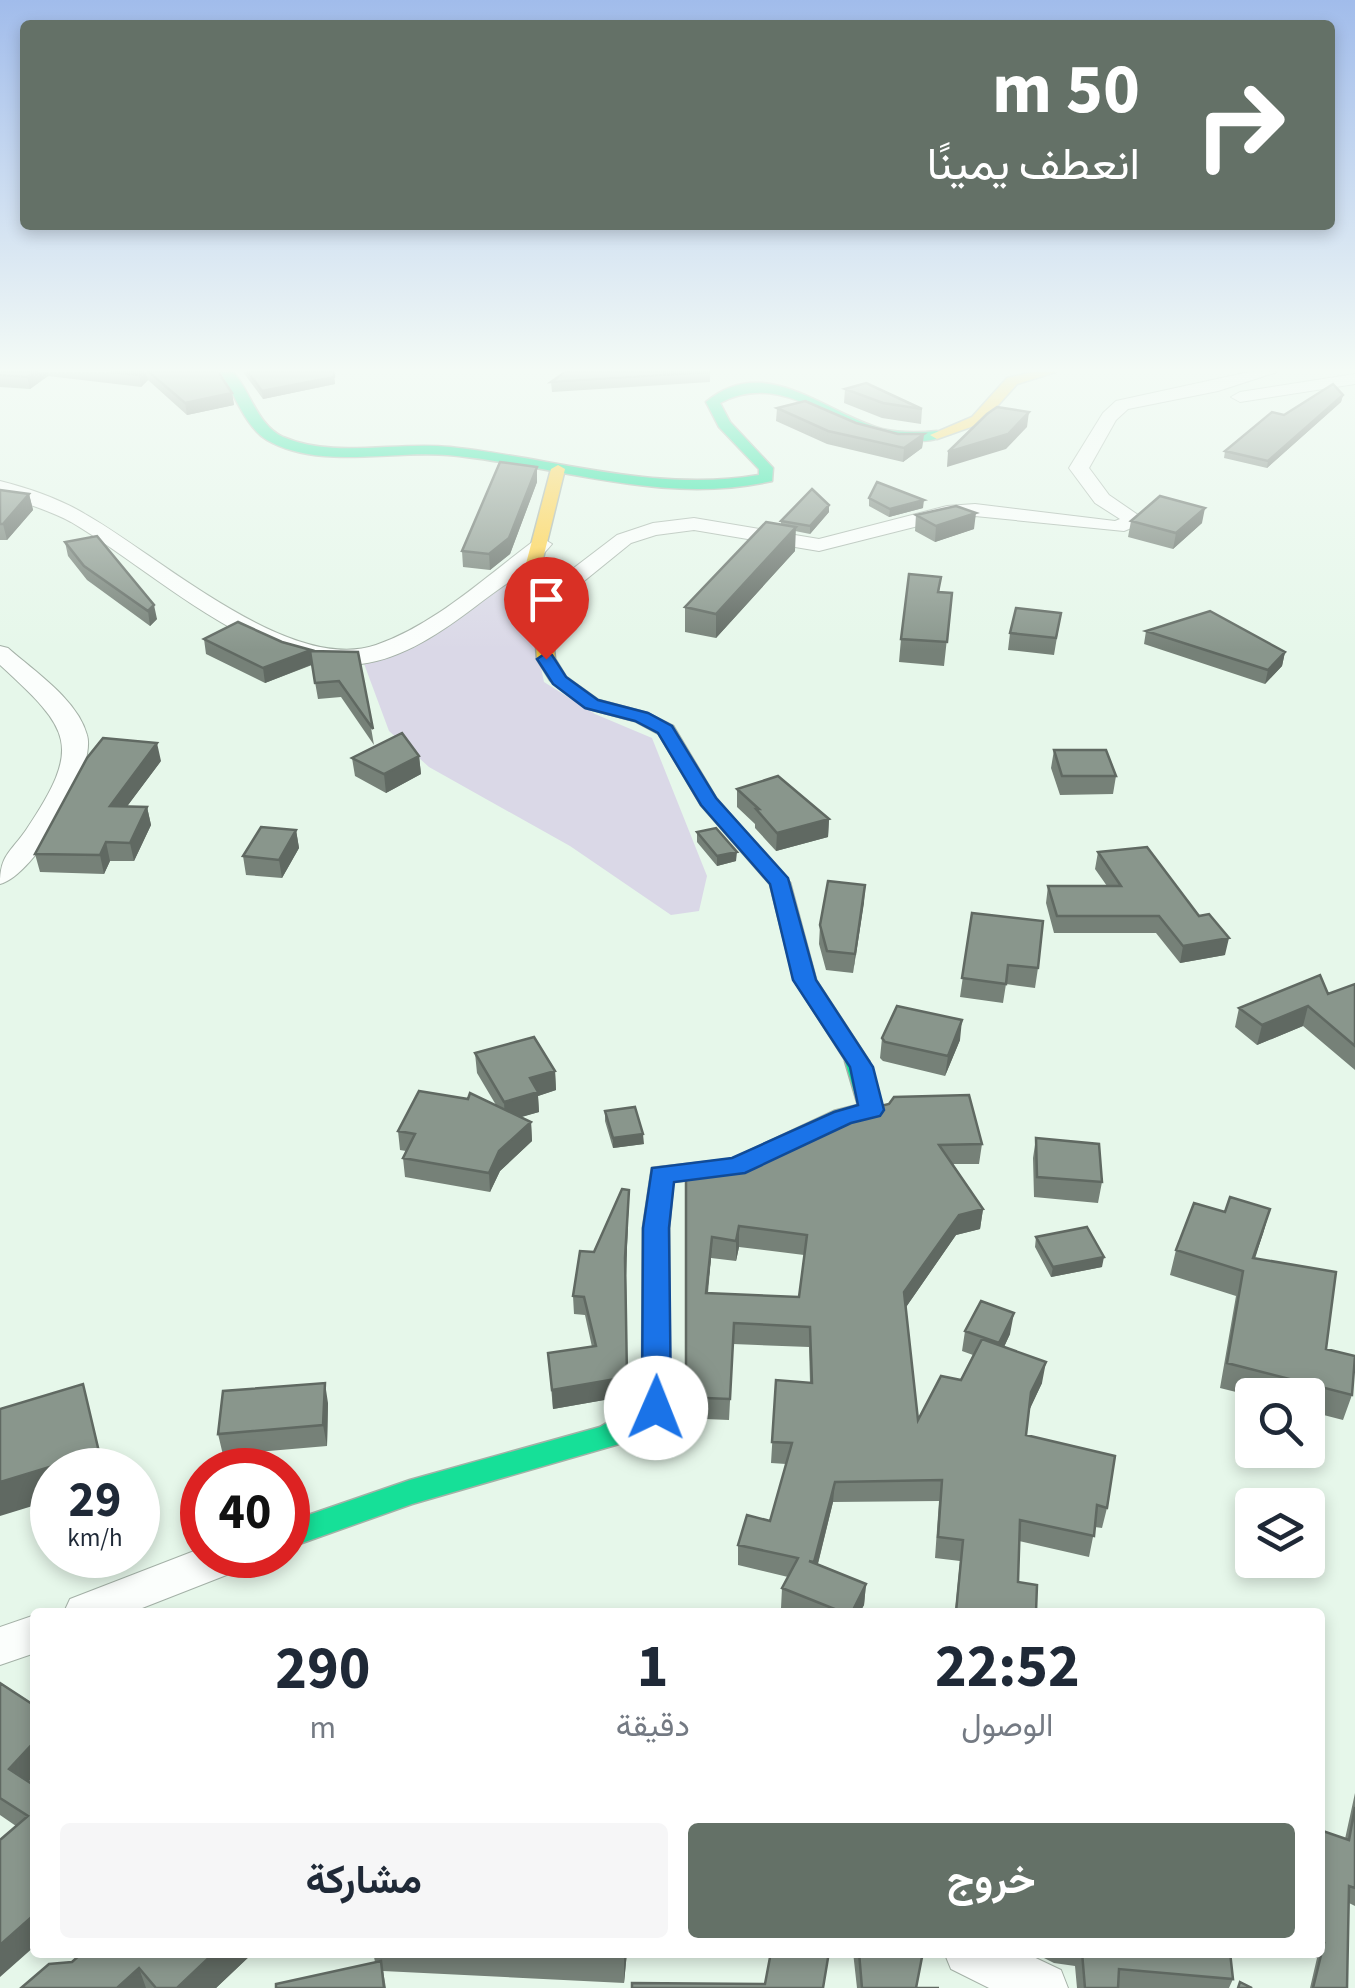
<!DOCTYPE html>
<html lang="ar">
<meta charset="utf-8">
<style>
:root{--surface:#fff;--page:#f6f6f7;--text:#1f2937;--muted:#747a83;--accent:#647167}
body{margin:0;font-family:"Source Sans 3",Vazirmatn,sans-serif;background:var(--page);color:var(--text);direction:rtl;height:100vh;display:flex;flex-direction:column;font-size:38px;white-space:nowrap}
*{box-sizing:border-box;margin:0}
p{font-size:32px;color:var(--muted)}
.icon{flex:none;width:55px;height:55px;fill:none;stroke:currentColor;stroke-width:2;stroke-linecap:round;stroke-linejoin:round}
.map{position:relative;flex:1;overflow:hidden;direction:ltr}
.sheet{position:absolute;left:30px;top:1608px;width:1295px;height:350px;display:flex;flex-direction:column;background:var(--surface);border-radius:10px;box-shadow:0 5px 15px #0003;direction:rtl}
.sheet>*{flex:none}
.banner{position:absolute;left:20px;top:20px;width:1315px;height:210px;border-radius:10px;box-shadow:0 5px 15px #0003;direction:rtl;background:#647167;color:#fff;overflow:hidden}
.controls{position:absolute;left:1235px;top:1378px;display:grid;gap:20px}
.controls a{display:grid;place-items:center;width:90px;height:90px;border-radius:10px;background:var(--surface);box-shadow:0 5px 15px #0003;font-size:50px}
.speed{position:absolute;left:30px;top:1448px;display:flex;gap:20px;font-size:50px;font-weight:700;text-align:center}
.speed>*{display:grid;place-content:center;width:130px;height:130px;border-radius:50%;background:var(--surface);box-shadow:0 5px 15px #0003;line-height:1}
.speed small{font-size:25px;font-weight:400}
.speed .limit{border:15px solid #d22;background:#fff;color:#111}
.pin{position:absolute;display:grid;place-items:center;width:85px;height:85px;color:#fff;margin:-102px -42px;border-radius:50% 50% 50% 0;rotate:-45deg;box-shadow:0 0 10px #0007}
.pin .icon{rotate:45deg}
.me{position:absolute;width:110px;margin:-55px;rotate:1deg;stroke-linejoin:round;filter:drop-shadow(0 0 8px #0008)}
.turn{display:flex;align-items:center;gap:35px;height:210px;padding:0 30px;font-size:45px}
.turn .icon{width:130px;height:130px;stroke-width:2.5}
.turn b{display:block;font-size:70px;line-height:85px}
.eta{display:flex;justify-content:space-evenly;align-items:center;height:170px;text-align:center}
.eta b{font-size:60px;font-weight:700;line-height:70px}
.button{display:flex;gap:20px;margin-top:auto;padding:20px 30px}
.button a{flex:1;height:115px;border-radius:10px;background:var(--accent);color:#fff;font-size:40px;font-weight:700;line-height:115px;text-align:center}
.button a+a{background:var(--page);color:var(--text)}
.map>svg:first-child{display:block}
</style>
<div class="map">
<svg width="1355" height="1988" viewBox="0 0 1355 1988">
<rect width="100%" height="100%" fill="#e6f7ea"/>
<path fill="#dad8e7" d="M506 579 523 581 544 682 595 714 652 738 707 876 699 911 671 915 570 846 429 767 389 731 363 661Z"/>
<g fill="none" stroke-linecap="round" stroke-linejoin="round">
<g stroke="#a4b1a7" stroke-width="2">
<path id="street" d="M1249 372H1277L1218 391 1128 409 1116 420 1089 468 1109 495 1141 517 1139 525 1124 531 975 516 950 518 819 551 694 530 656 535 631 543 573 590 540 597 529 590 532 585 558 580 617 535 653 523 694 518 819 539 947 506 975 504 1115 521 1120 519 1095 503 1069 468 1103 413 1116 401Z
M1355 374V384L1240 402 1231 397 1240 392Z
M0 481C28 488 60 499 85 514 158 555 290 675 376 645 436 624 485 577 535 540L542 538 552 544C533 568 500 587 476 606 443 631 403 659 361 664 263 676 151 569 71 522 49 510 24 503 0 494Z
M0 646 8 648C34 671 78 700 87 735 97 769 34 876 0 884 0 855 10 853 26 830 83 745 71 730 0 665Z
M202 1548V1555H253L247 1567 132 1612H64L70 1599Z
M35 1615V1653L0 1665V1627Z
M944 1952H1023L1061 1970 1068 1988H989L951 1969Z"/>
</g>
<g stroke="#a4b1a7" stroke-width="3">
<path id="fast" d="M220 372H233C251 392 257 425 283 437 334 459 396 441 450 447 553 458 655 493 759 475V469L719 427 706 402C765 352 824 413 882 429 900 433 919 433 937 431L944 435C935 441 925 441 914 441 842 441 789 366 720 403L730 422 773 468 772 481C662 506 557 465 448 455 390 450 319 470 267 440 245 427 234 392 220 372Z
M857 1053 869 1061 883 1110 880 1116 851 1123 745 1173 673 1182 669 1228 670 1408 666 1416 619 1444 412 1504 288 1548V1522L410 1480 600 1427 642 1402 643 1228 652 1168 732 1159 834 1111 858 1105 845 1061Z"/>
</g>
<g stroke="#a4b1a7" stroke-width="3">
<path id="slow" d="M1034 372H1056L1017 384 982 423 937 439 930 435 972 417 1007 378Z
M558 465 565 469 539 575 548 590 555 659 566 677 598 700 647 713 673 726 716 798 790 883 816 980 869 1061 865 1066H849L794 980 770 884 701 805 659 734 635 721 586 708 550 680 537 659 532 590 523 575 551 469Z"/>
</g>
<use href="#street" fill="#fbfefc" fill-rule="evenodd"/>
<use href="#fast" fill="#16e098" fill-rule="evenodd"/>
<use href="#slow" fill="#ffcf43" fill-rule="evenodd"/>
</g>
<path fill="#768178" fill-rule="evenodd" d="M0 372H218L232 393 234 405 187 415 148 380 141 387 48 376 30 389 0 387Z
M243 372H334L335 384 263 399Z
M710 372V382L552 392 551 382Z
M845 389 922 409 921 424 882 418 844 403Z
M1343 395 1341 402 1267 468 1224 458 1225 451 1284 415Z
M777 408 856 423 898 434H924L922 448 903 462 827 444 776 421Z
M537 467V482L510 554 490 570 463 567 462 551Z
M0 490 29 494 33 510 7 540H0Z
M869 498 923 508 889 517 869 506Z
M829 512 810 534 795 531V551L716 638 685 632V607L781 525V521Z
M916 515 974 529 935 542 915 531Z
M1131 521 1202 523 1173 549 1128 537Z
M65 542 157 619 150 626 87 580 68 556Z
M941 577 939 592 952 593 944 666 899 662 901 639Z
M1061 613 1054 655 1008 650 1010 633Z
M1146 631 1285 652 1282 666 1265 684 1144 644Z
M204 639 282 642 311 651 358 652 374 745 341 697 318 699 312 665 265 683 206 654Z
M1054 750 1116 776 1113 794 1060 795 1051 768Z
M419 756 421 774 386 793 355 776 352 758Z
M161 761 127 806 147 807 151 825 134 861H110L104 874 40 872 35 854Z
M737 789 829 819 828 837 776 851 755 828V824L737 807Z
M296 830 299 848 282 878 246 875 243 856Z
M697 832 736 861 717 866 697 842Z
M1098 852 1225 955 1180 963 1156 933H1054L1046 903 1048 886H1107L1095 869Z
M865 885 853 973 826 970 819 944 820 925Z
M972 913 1038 968 1035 988 1006 984 1003 1003 960 997Z
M1355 984V1070L1303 1026 1257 1045 1235 1027 1239 1008 1328 994Z
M882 1038 960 1040 945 1076 883 1061 880 1058Z
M475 1053 555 1071 556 1090 538 1096 539 1112 520 1117 531 1122 532 1141 500 1171 490 1192 405 1177 403 1158 406 1151 400 1150 398 1131 496 1105 477 1073Z
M605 1111 644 1144 613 1148 605 1121Z
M852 1115 982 1144 979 1164H953L983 1209 980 1229 956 1235 906 1307 918 1420 961 1380 973 1355 962 1351 965 1331 1010 1334 1004 1347 1042 1383 1029 1410 1026 1435 1107 1508 1102 1528 1095 1527 1089 1557 1019 1541 1018 1582 1036 1612H955L960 1561 935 1558 939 1501 833 1502 818 1564 866 1584 864 1605 860 1612H791L781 1608 782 1588 788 1577 738 1565V1545L770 1521 786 1464 771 1463 776 1380 810 1383 809 1347 733 1344 729 1420 681 1418V1397L686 1387V1170L754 1161 852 1119ZM739 1247 804 1255 799 1297 708 1293 711 1258 736 1261Z
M1036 1138 1102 1182 1098 1203 1034 1197 1033 1158Z
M629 1190 626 1276 627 1396 553 1409 548 1353 592 1347 585 1315 574 1314 573 1296 594 1252Z
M1270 1209 1255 1259 1326 1349 1352 1395 1343 1420 1308 1411V1395H1252V1396L1220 1388 1236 1296 1170 1275 1176 1250 1225 1212Z
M1036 1237 1102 1267 1051 1277 1035 1247Z
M328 1403 327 1446 223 1455 218 1434Z
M0 1683 29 1782 35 1946 16 1826 0 1815Z
M1355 1793V1906L1349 1903 1347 1988H1310L1317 1958 1296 1952H1320V1830L1345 1839Z
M83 1952H254L216 1988H21L72 1962Z
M373 1952H627L624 1983 383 1971 386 1988H276L375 1962Z
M853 1952H923L916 1987 939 1988H857Z
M1032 1952H1230L1233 1979 1229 1988H1077L1075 1966 1054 1963Z"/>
<path fill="#606962" d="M35 372H47L48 376 30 389 27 377Z
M142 372H146L148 380 141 387 139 375Z
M334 377 335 384 263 399 262 391Z
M232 393 234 405 187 415 185 403Z
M1343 395 1341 402 1267 468 1268 461Z
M1029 412 1027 427 1006 449 947 467 948 452Z
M924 434 922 448 903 462 904 448Z
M537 467V482L510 554 490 570 489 554Z
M29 494 33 510 7 540 3 524Z
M924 500 923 508 889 517 890 509Z
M829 505V512L810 534V526Z
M1205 508 1202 523 1173 549 1176 533Z
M976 513 974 529 935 542 936 526Z
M796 527 795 551 716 638V614Z
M154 605 157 619 150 626 148 611Z
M311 650 313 664 265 683 263 668Z
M1285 652 1282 666 1265 684 1268 670Z
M157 743 161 761 114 824 110 806Z
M419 756 421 774 386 793 384 774Z
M147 807 151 825 134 861 130 843Z
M829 819 828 837 776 851 777 833Z
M296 830 299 848 282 878 279 860Z
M106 842 110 861 104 874 100 855Z
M737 852 736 861 717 866V856Z
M865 885 864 903 853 973 855 954Z
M1229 938 1225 955 1180 963 1183 946Z
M1308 1006 1303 1026 1257 1045 1262 1025Z
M962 1020 960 1040 945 1076 948 1056Z
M555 1071 556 1090 538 1096 539 1112 505 1122 504 1102 530 1078Z
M531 1122 532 1141 500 1171 490 1192 489 1173 499 1151Z
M643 1134 644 1144 613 1148V1138Z
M629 1190 626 1276 627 1396 553 1409 552 1390 627 1377 625 1258Z
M983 1209 980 1229 956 1235 902 1313 904 1292 959 1215Z
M1270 1209 1263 1234 1246 1283 1253 1258Z
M739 1226V1247L736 1261V1241Z
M712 1237 711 1258 705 1313 706 1293Z
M1104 1257 1102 1267 1051 1277 1053 1267Z
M1014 1313 1010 1334 996 1364 999 1343Z
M1046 1362 1042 1383 1028 1413 1031 1392Z
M325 1383 328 1403 327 1446 323 1425Z
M83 1384 104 1470H52V1500L0 1516V1482Z
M835 1482 833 1502 813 1583 814 1562Z
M866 1584 864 1605 860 1612H852Z
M35 1741V1775L18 1793 9 1769Z
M35 1914V1946L0 1977V1945Z
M215 1952H254L216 1988H177Z
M624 1952H627L624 1983Z
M139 1968 146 1988H117Z"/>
<path fill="#89968c" stroke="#606962" stroke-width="2.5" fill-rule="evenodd" d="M0 372H35L27 377 0 375Z
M111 372H142L139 375Z
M149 372H218L232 393 185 403Z
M248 372H334V377L262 391Z
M565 372H710L551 382Z
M866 383 922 409 883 403 845 389Z
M1333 384 1343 395 1268 461 1225 451 1272 412 1284 415Z
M805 401 856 423 898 434H924L904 448 828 431 777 408Z
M997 407 1029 412 1008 434 948 452 987 414Z
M500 462 537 467 509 538 489 554 462 551Z
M877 482 924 500 890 509 869 498Z
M812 489 829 505 810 526 781 521Z
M0 490 29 494 3 524H0Z
M1160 496 1205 508 1176 533 1131 521Z
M956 506 976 513 936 526 916 515Z
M766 522 796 527 716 614 685 607Z
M97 536 154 605 148 611 84 566 65 542Z
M909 574 941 577 938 592 952 593 947 642 901 639Z
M1016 608 1061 613 1056 638 1010 633Z
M1210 611 1285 652 1268 670 1146 631Z
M238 622 282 642 311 650 263 668 204 639Z
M310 651 358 652 373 729 339 681 315 683Z
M402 733 419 756 384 774 352 758Z
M103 738 157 743 110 806 147 807 130 843 106 842 100 855 35 854 87 758Z
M1054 750H1106L1116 776H1062Z
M778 776 829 819 777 833 756 809H759L737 789Z
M261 827 296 830 279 860 243 856Z
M716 828 737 852 717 856 697 832Z
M1147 847 1199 916 1209 914 1229 938 1183 946 1159 916H1057L1048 886H1121L1098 852Z
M828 881 865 885 855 954 827 951 820 925Z
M972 913 1043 921 1038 968 1008 965 1006 984 962 978Z
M1320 975 1328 994 1355 984V1046L1308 1006 1262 1025 1239 1008Z
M897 1006 962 1020 948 1056 885 1042 882 1038Z
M534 1037 555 1071 530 1078 538 1092 504 1102 475 1053Z
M419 1091 468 1099 470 1093 531 1122 499 1151 489 1173 403 1158 415 1134 398 1131Z
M969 1095 982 1144 939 1145 983 1209 959 1215 904 1292 918 1420 941 1376 961 1380 982 1339 1046 1362 1031 1392 1026 1435 1115 1456 1107 1508 1097 1505 1094 1536 1020 1520 1018 1582 1037 1585 1036 1612H956L963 1540 938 1537 942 1480 835 1482 814 1562 809 1561 866 1584 852 1612H842L782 1588 798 1558 738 1545 747 1515 770 1521 792 1443 772 1442 776 1380 812 1383 810 1327 734 1323 730 1399 681 1397 686 1387V1170L754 1161 843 1119H853L852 1115 860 1111 889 1104 894 1097ZM739 1226 807 1235 799 1297 706 1293 712 1237 736 1241Z
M635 1107 643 1134 613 1138 605 1111Z
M1036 1138 1099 1144 1102 1182 1037 1177Z
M622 1189 629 1190 625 1258 627 1377 552 1390 548 1353 596 1346 584 1297 573 1296 580 1251 594 1252Z
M1230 1197 1270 1209 1253 1258 1336 1272 1326 1349 1355 1356 1352 1395 1227 1363 1243 1271 1176 1250 1194 1203 1225 1212Z
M1087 1227 1104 1257 1053 1267 1036 1237Z
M981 1301 1014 1313 999 1343 965 1331Z
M325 1383 323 1425 218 1434 223 1391Z
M83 1384 99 1452 0 1482V1409Z
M0 1683 35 1706V1741L9 1769 35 1786V1914L0 1945V1840L28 1816 0 1798Z
M1355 1807V1888L1349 1886 1347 1988H1313L1324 1943 1320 1942V1830L1349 1840Z
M83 1952H215L177 1988H156L139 1968 117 1988H21L49 1964 72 1962Z
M575 1952H624L623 1955Z
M771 1952H829L823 1988H632V1983L765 1984Z
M859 1952H923L916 1988H939H862Z
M1082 1952H1230L1233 1979 1119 1969 1118 1988H1085Z
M381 1961 384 1988H276V1984Z
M1240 1982 1252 1988H1238Z"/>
<linearGradient id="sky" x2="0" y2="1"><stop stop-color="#a1bceb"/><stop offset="0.57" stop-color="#f4fbf6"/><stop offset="1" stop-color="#f4fbf6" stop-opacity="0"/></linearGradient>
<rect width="1355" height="650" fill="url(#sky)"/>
<path fill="#1a73e8" stroke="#114b97" stroke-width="2.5" d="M546 653 552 655 566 677 598 700 648 713 672 726 716 798 788 878 816 980 873 1067 884 1110 880 1116 851 1123 745 1173 674 1182 669 1228 671 1408 667 1416 656 1419 646 1416 642 1408 643 1228 652 1168 732 1158 834 1112 858 1105 850 1067 793 980 770 884 701 805 658 733 635 721 585 708 553 684 537 659Z"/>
</svg>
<div class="controls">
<a><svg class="icon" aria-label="search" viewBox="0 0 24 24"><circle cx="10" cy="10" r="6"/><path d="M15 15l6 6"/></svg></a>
<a><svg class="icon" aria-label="layers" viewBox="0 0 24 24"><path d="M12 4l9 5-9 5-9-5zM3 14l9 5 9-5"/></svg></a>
</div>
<div class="speed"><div>29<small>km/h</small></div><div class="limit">40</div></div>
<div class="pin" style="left:546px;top:659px;background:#d93025"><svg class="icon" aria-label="arrive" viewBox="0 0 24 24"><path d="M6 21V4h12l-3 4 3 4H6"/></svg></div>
<svg class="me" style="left:656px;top:1408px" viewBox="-20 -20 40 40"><circle r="19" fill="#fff"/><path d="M0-13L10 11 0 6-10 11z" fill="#1a73e8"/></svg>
<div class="banner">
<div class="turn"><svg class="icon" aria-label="right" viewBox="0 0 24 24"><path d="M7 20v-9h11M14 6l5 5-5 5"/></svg><div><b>50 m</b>انعطف يمينًا</div></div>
</div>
<section class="sheet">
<div class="eta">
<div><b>22:52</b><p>الوصول</p></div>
<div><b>1</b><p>دقيقة</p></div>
<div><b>290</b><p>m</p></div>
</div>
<div class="button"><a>خروج</a><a>مشاركة</a></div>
</section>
</div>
